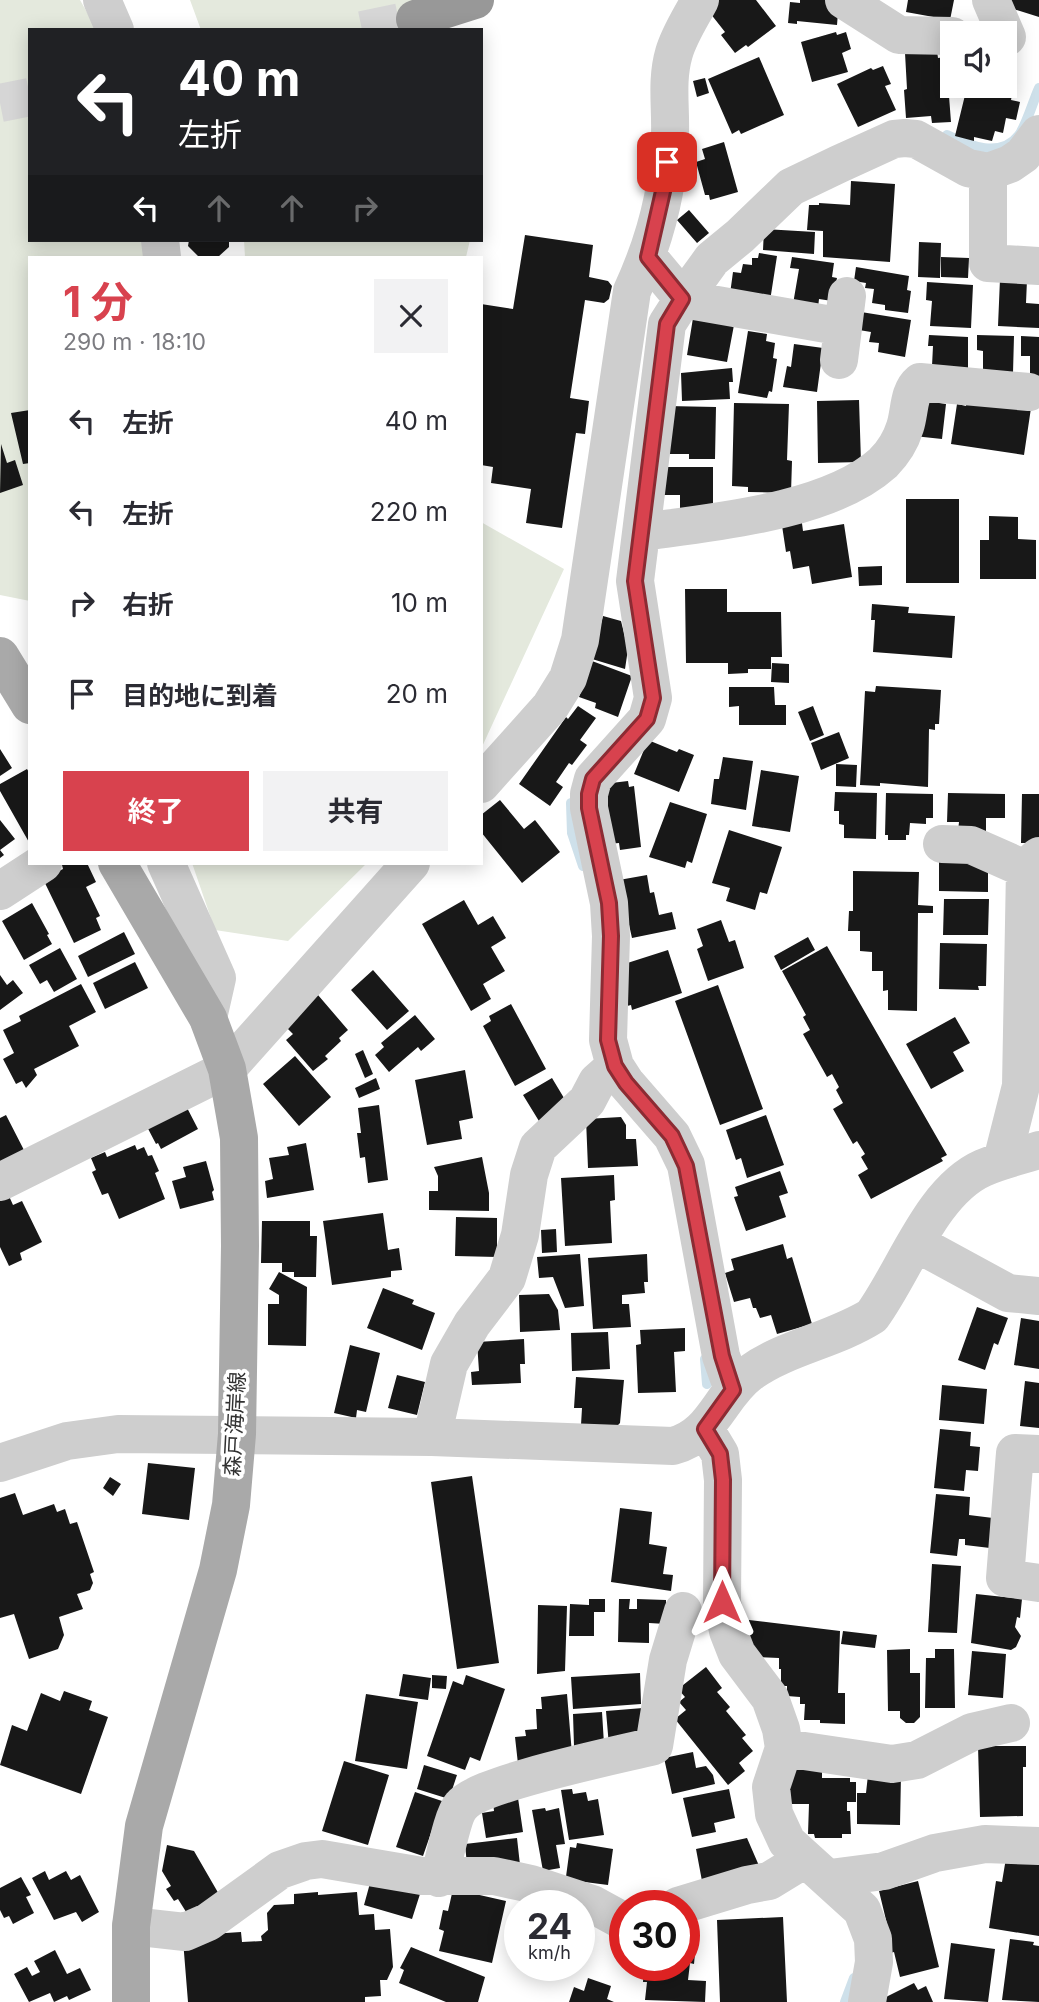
<!DOCTYPE html>
<html lang="ja">
<meta charset="utf-8">
<style>
:root{--surface:#fff;--page:#f2f2f3;--text:#2b2b33;--muted:#7c7c81;--accent:#d8424e}
body{margin:0;font-family:Inter,"Noto Sans JP",sans-serif;background:var(--page);color:var(--text);height:100vh;display:flex;flex-direction:column;font-size:26px;white-space:nowrap}
*{box-sizing:border-box;margin:0}
p{font-size:23px;color:var(--muted)}
.icon{flex:none;width:38px;height:38px;fill:none;stroke:currentColor;stroke-width:2;stroke-linecap:round;stroke-linejoin:round}
.map{position:relative;flex:1;overflow:hidden}
.drawer{position:absolute;left:28px;top:256px;width:455px;height:609px;display:flex;flex-direction:column;background:var(--surface);border-radius:0px;box-shadow:0 4px 18px #0003}
.drawer>*{flex:none}
.guide{position:absolute;left:28px;top:28px;width:455px;height:214px;border-radius:0px;box-shadow:0 4px 18px #0003;background:#202124;color:#fff;overflow:hidden}
.tools{position:absolute;left:940px;top:21px;display:grid;gap:14px}
.tools a{display:grid;place-items:center;width:77px;height:77px;border-radius:0px;background:var(--surface);box-shadow:0 4px 18px #0003;font-size:35px}
.speed{position:absolute;left:504px;top:1890px;display:flex;gap:14px;font-size:35px;font-weight:700;text-align:center}
.speed>*{display:grid;place-content:center;width:91px;height:91px;border-radius:50%;background:var(--surface);box-shadow:0 4px 18px #0003;line-height:1}
.speed small{font-size:18px;font-weight:400}
.speed .limit{border:10px solid #d22;background:#fff;color:#111}
.pin{position:absolute;display:grid;place-items:center;width:60px;height:60px;color:#fff;margin:-30px;border-radius:14px;box-shadow:0 4px 10px #0006}
.me{position:absolute;width:77px;margin:-38px;rotate:0deg;stroke-linejoin:round;filter:drop-shadow(0 0 5px #0008)}
.turn{display:flex;align-items:center;gap:24px;height:147px;padding:0 35px;font-size:32px}
.turn .icon{width:91px;height:91px;stroke-width:2.5}
.turn b{display:block;font-size:49px;line-height:60px}
.lanes{display:flex;align-items:center;height:66px;padding:0 35px;background:#0003;justify-content:center;gap:35px;direction:ltr}
.lanes .off{opacity:.35}
.round{display:grid;place-items:center;flex:none;width:74px;height:74px;border-radius:0px;background:var(--page)}
.headline{display:flex;align-items:center;justify-content:space-between;height:119px;padding:0 35px}
h1{font-size:42px;font-weight:700;line-height:52px;color:var(--accent)}
.cta{display:flex;gap:14px;margin-top:auto;padding:14px 35px}
.cta a{flex:1;height:80px;border-radius:0px;background:var(--accent);color:#fff;font-size:28px;font-weight:700;line-height:80px;text-align:center}
.cta a+a{background:var(--page);color:var(--text)}
ul{padding:0;list-style:none}
li{display:flex;align-items:center;gap:21px;height:91px;padding:0 35px}
li div{flex:1}
li b{display:block;font-size:26px}
li em{font-style:normal}
.map>svg:first-child{display:block}
</style>
<div class="map">
<svg width="1039" height="2002" viewBox="0 0 1039 2002">
<rect width="100%" height="100%" fill="#fff"/>
<path fill="#e4e9dd" d="M0 0H80L97 30H30V240H171L176 257H30V601L0 595Z
M190 0H413L434 30H201Z
M244 240H470L466 257H245Z
M481 522 564 569 481 749Z
M192 863H367L288 941 215 930Z"/>
<g fill="none" stroke-linecap="round" stroke-linejoin="round">
<path stroke="#cee0ea" stroke-width="10" d="M947 135C969 146 1001 159 1019 135 1027 124 1033 101 1039 88
M571 803 572 833 583 866
M705 1359 707 1384
M845 2002 854 1978"/>
</g>
<path fill="#181818" d="M710 0H756L776 26 748 47 746 45 735 53 721 35 725 32 710 13Z
M800 0H839L837 25 797 21V24L788 23 790 2 800 3Z
M908 0H954L950 20 906 12Z
M1006 0H1039V17L1004 6Z
M836 32 837 35 846 32 851 49 842 53 848 72 812 82 801 42Z
M937 51 938 58 946 57 951 122 932 123 931 116 906 118 904 90 907 89 905 53Z
M759 57 784 115 741 134 739 130 732 134 708 79Z
M883 66 891 84 885 86 896 110 858 127 837 84 871 68 873 70Z
M705 78 709 93 697 97 693 81Z
M974 86 1012 95 1011 100 1020 102 1016 120 1006 118 1003 133 995 131 992 141 974 137V141L955 136 966 91 971 92Z
M724 142 738 192 710 200 709 195H705L696 162 705 159 702 149Z
M851 181 895 184 890 262 823 257V231L807 230 809 205H819V203L850 205Z
M689 210 709 233 697 243 677 220Z
M764 229 815 232 814 254 763 250Z
M525 235 593 245 589 277 608 281 612 286 609 299 604 303 585 300 570 398 589 401 585 434 576 433 562 528 526 523 531 489 491 483 493 467 481 465V304L513 309Z
M189 240H229V247L218 257H199L188 246Z
M919 242 941 243 940 278 918 277Z
M759 253 777 256 770 301 730 294 733 272 741 273 743 264 752 265V258H758Z
M792 257 834 263 832 277 837 278 832 301 819 299 818 308 793 304 799 269 790 268Z
M941 257 969 258 968 278 941 277Z
M856 267 909 276 907 290 911 291 908 313 885 310V305L872 303 874 289 865 288 866 283 854 281Z
M1000 279 1027 280 1026 303 1039 304V328L998 326Z
M927 282 973 285 971 328 930 326 932 301 926 300Z
M861 312 911 320 905 357 878 352 879 343 869 342 871 332 859 330Z
M693 318 734 325 727 362 687 355Z
M748 331 767 334 766 341 775 343 773 358 777 359 772 392 769 391 767 398 738 393Z
M929 335 968 337V370L932 366 933 346H928Z
M977 335 1014 336 1013 373H983V351L977 350Z
M1021 336 1039 337V379L1030 378V356H1021Z
M794 344 823 348 817 392 783 387 787 366 791 367Z
M732 368 733 382H729L730 399 682 401 681 373Z
M967 398 1031 408 1024 455 951 444 957 404 966 406Z
M859 400 861 462 818 463 817 401Z
M918 400 946 404 942 439 914 436Z
M734 403 789 404 787 460 792 461 791 493 748 492V487L732 486Z
M667 406 716 407 715 459H689V454H666Z
M30 410V463L23 464 11 413Z
M1 444 7 463 15 460 23 485 0 493Z
M667 467H713V510H680V495H662Z
M906 499H959V583H906Z
M801 516 803 531 844 524 852 577 812 584 809 566 793 569 790 551 786 552 781 519Z
M989 516 1018 517V539L1036 540V579H980V540H989Z
M882 566V585L859 586 858 567Z
M685 589H727V612H781L782 657H771V669H748V673L728 674V663H686Z
M872 604 909 607 908 613 955 616 952 658 873 652 875 620H871Z
M603 616 621 621 628 649 625 669 592 659Z
M592 661 632 676 618 717 595 708 596 703 579 697Z
M772 663 789 664V683L771 682Z
M876 686 941 690 939 724H935V730L929 729 928 787 880 783V786L860 785 865 691 875 692Z
M729 687H774L775 705H786V725H739V706L729 707Z
M578 706 596 718 580 740 587 745 572 765 569 763 556 782 563 787 550 806 519 784 566 717 568 719Z
M813 706 824 735 810 741 798 712Z
M839 732 849 758 821 770 811 743Z
M648 740 677 752 679 749 694 755 679 792 634 774Z
M0 749 12 768 0 776Z
M723 757 753 761 746 810 711 804 714 779H719Z
M836 764 857 765 856 787 836 786Z
M27 769 30 774V844L0 791V784Z
M761 770 799 776 790 832 752 826Z
M628 781 629 787 634 786 641 847 620 850 619 843 608 844 603 784Z
M835 792 877 793 876 839 844 838V825L839 824V811H834Z
M886 793 933 794V818H926V824L910 823 909 835H906V840H888V835H885Z
M948 793 1005 794V818H986V831H958L959 822H947Z
M1022 794H1039V843H1021Z
M500 800 524 829 535 820 560 852 522 883 481 832V815Z
M670 802 707 814 692 863 687 861 685 868 649 857Z
M0 820 15 839 0 850 4 855 0 858Z
M729 830 782 847 767 894 760 892 755 910 726 901 730 888 712 883Z
M939 859 971 860 988 870V892L939 891Z
M65 863H87L96 882 86 887 100 916 96 918 101 930 74 943 43 879 63 869 62 865Z
M853 871 919 872 918 905 933 906V913H918L917 1011 888 1010V990L883 991V971H872V952L860 951V931H848L849 911H853Z
M647 875 650 893 654 892 659 915 672 912 676 929 632 938 619 880Z
M944 899H989L988 935H943Z
M464 900 478 925 493 916 506 938 491 947 505 971 483 984 491 999 471 1011 422 924Z
M32 903 49 934 47 935 52 944 24 960 2 921Z
M721 920 729 942 735 940 744 968 708 981 697 949 703 946 697 929Z
M124 932 135 954 88 977 78 956Z
M808 937 815 950 781 970 774 956Z
M940 943 987 944 986 986H978L979 990 939 989Z
M827 946 947 1155 941 1158 943 1161 871 1199 858 1175 868 1169 861 1157 865 1154 857 1141 853 1144 833 1109 843 1103 836 1090 839 1087 832 1074 827 1077 803 1034 810 1030 803 1017 806 1015 782 971Z
M60 948 77 979 54 992 47 980 40 984 29 965Z
M668 950 682 993 632 1010 631 1005 627 1006 618 966Z
M135 962 148 988 105 1009 93 983Z
M373 970 409 1011 387 1030 351 990Z
M0 975 7 985 13 980 23 993 0 1010Z
M81 984 96 1012 69 1026 79 1046 34 1069 37 1075 26 1088 22 1081 16 1084 3 1059 14 1053 3 1030 21 1021 19 1016Z
M718 985 763 1109 720 1125 675 1001Z
M318 995 348 1030 339 1038 341 1041 325 1056 328 1059 313 1071 286 1040 293 1034 283 1024Z
M511 1004 546 1069 515 1086 483 1026 491 1021 489 1016Z
M415 1015 435 1039 421 1051 418 1047 389 1072 375 1055 384 1047 381 1043Z
M955 1017 970 1043 953 1052 964 1071 931 1089 906 1044Z
M363 1050 373 1074 365 1078 355 1054Z
M295 1056 331 1097 299 1126 263 1084Z
M465 1070 473 1118 459 1121 462 1139 427 1145 415 1080Z
M376 1078 380 1089 359 1098 355 1088Z
M552 1078 570 1108 542 1126 523 1095Z
M183 1100 198 1129 161 1149 158 1143 156 1144 144 1121Z
M379 1105 388 1180 368 1183 365 1157 360 1158 357 1133H361L358 1108Z
M6 1115 26 1154 0 1168V1118Z
M766 1115 784 1165 747 1178 741 1158 736 1160 726 1130Z
M621 1117 626 1125V1139H636L638 1166 588 1168 586 1119Z
M306 1143 314 1190 267 1198 265 1181 273 1179 269 1158 289 1155 287 1147Z
M135 1145 137 1150 144 1147 148 1156 152 1155 159 1171 155 1173 165 1199 119 1219 108 1193 102 1195 92 1172 96 1170 91 1158 105 1152 107 1157Z
M482 1157 489 1193V1211L429 1210V1191H438V1176L434 1167Z
M206 1161 214 1190 212 1192 214 1200 180 1209 172 1181 186 1177 183 1167Z
M780 1171 788 1193 779 1196 786 1217 746 1231 734 1197 738 1196 735 1187Z
M614 1175 615 1200 610 1201 612 1243 565 1246 561 1178Z
M9 1196 13 1205 22 1201 42 1242 20 1253 22 1260 9 1266 0 1247V1200Z
M383 1213 388 1250 399 1248 402 1270 391 1271V1277L332 1285 323 1221Z
M456 1217 497 1218V1257L455 1256Z
M262 1221H310V1236H317L316 1277H294V1272H282V1263H261Z
M556 1229 557 1252 542 1253 541 1230Z
M783 1244 787 1259 792 1257 812 1324 777 1334 771 1315 760 1318 756 1308H753L750 1298 734 1302 725 1273 734 1270 731 1259Z
M580 1254 584 1306 565 1308 553 1277 539 1278 537 1257Z
M647 1254 648 1282H644L645 1293 622 1295V1304H629L631 1327 593 1329 588 1258Z
M279 1272 307 1287 306 1346 268 1345V1304H279V1295L269 1289Z
M383 1288 414 1300 412 1304 435 1313 422 1350 367 1328Z
M549 1294 558 1310 560 1330 520 1332 519 1295Z
M977 1307 1008 1318 998 1345 994 1343 985 1370 958 1360Z
M1021 1318 1039 1321V1369L1014 1365Z
M685 1328V1351L674 1352 676 1392 638 1393 636 1345 641 1344 640 1330Z
M608 1332 610 1369 572 1371 571 1333Z
M524 1339 525 1364H520L521 1383 472 1385 471 1372 479 1371 477 1342Z
M350 1345 380 1353 366 1412 357 1410 356 1418 334 1413Z
M397 1375 425 1382 417 1415 388 1408Z
M576 1377 624 1380 620 1423 615 1428 581 1425 582 1408H574Z
M1025 1381 1039 1383V1428L1020 1426Z
M942 1385 987 1389 984 1424 939 1420Z
M940 1429 971 1432 970 1446 980 1447 978 1471 966 1470 964 1491 934 1488Z
M148 1463 195 1468 189 1520 142 1514Z
M472 1476 499 1663 457 1669 431 1482Z
M110 1477 121 1484 113 1496 103 1488Z
M15 1493 23 1515 54 1504 57 1512 65 1509 70 1524 77 1522 94 1572 90 1574 93 1583 90 1590 77 1594 83 1609 59 1617 64 1635 58 1649 29 1659 14 1614 0 1618V1498Z
M936 1494 970 1497 969 1515 993 1518 990 1548 965 1545V1539H959L957 1556 930 1553Z
M620 1508 652 1512 649 1544 667 1547 663 1574 673 1575 671 1591 611 1582Z
M932 1564 961 1566 957 1633 928 1632Z
M976 1594 1022 1599 1020 1618 1017 1617 1015 1627 1021 1636 1016 1647 1011 1650 971 1643Z
M589 1599H605V1612H594V1636H569L570 1604 589 1605Z
M619 1599H630L629 1609H637V1599L666 1600V1624L649 1623V1643L618 1642Z
M538 1605 567 1606 565 1671 537 1674Z
M749 1620 840 1631 838 1693H845V1724L820 1723V1720H804L805 1704H800V1697L787 1696V1686H781V1669H779V1658L759 1657 749 1643Z
M843 1631 877 1635 875 1648 841 1644Z
M910 1649V1673H920V1717L914 1723H906L900 1718V1711H888L887 1650Z
M935 1649H954L955 1708H925L926 1658H935Z
M972 1651 1006 1654 1003 1698 968 1695Z
M706 1667 722 1688 717 1692 730 1707 726 1711 746 1735 742 1738 753 1751 739 1763 745 1771 728 1785 675 1719 686 1710 679 1702 685 1697 678 1689Z
M640 1673 641 1704 573 1709 571 1677Z
M403 1674 431 1678 428 1700 399 1696Z
M432 1675 447 1676 446 1689 432 1688Z
M466 1675 505 1689 480 1761 470 1757 465 1770 427 1756 453 1681 463 1685Z
M64 1691 92 1701 89 1710 108 1717 81 1794 0 1765 12 1725 27 1731 41 1693 60 1701Z
M366 1694 418 1702 407 1769 355 1761Z
M567 1694 572 1754 518 1764 515 1737 526 1736 525 1730 537 1729 536 1709H542L541 1697Z
M643 1708 644 1738 609 1746 606 1711Z
M602 1712 604 1744 574 1746 573 1714Z
M978 1746H1026V1767H1023V1816L980 1817Z
M693 1752 696 1768 706 1766 713 1775 715 1784 672 1794 664 1758Z
M344 1761 389 1775 368 1845 322 1831Z
M424 1765 457 1775 449 1799 417 1789Z
M790 1768 822 1769V1778H850V1782H856V1802H847V1811H850L851 1834H842V1838H815L814 1834H808L809 1804H790Z
M868 1775H901L900 1825 857 1824V1793H866Z
M572 1789 573 1794 586 1792 588 1801 598 1799 604 1835 569 1840 561 1790Z
M729 1789 735 1818 714 1823 716 1832 692 1837 683 1798Z
M415 1792 442 1801 423 1856 396 1847Z
M518 1798 523 1832 486 1838 482 1813 494 1811 493 1802Z
M545 1808 546 1811 559 1808 565 1844 556 1845 560 1868 543 1871 532 1810Z
M517 1838 520 1865H467L465 1844Z
M747 1838 760 1868 702 1881 696 1849Z
M577 1843 613 1849 608 1885 577 1881 565 1884 570 1847 576 1848Z
M167 1845 194 1851 220 1896 188 1915 178 1899 174 1901 166 1889 171 1886 162 1871Z
M1006 1858 1039 1864V1936L989 1928 996 1881 1002 1882Z
M45 1871 49 1880 66 1871 71 1880 80 1875 99 1912 82 1922 76 1912 54 1920 32 1878Z
M372 1876 420 1894 412 1919 364 1905Z
M21 1877 31 1895 26 1897 34 1913 13 1924 9 1916 4 1918 0 1910V1888Z
M918 1881 939 1967 900 1977 894 1952 884 1955 887 1924 879 1891Z
M453 1889 506 1901 492 1963 439 1951 444 1931 439 1929 443 1910 448 1911Z
M318 1892V1895L357 1892 359 1915 374 1914 375 1930 390 1929 393 1967 387 1980H380L381 1996 365 1997V2002H188L183 1940 211 1934 241 1932 242 1942 262 1941 261 1936 268 1930 267 1913 274 1905 294 1904V1894Z
M783 1917 787 2002H720L717 1920Z
M684 1931 697 1932 694 1964 690 1963 688 1980 706 1981 705 2002 645 2000 647 1982H643L644 1965H684Z
M1010 1939 1034 1942 1033 1945 1039 1946V2002L1002 2000Z
M951 1943 995 1949 988 2002 944 1999Z
M411 1947 485 1977 478 2002H446L399 1983 404 1970 400 1968Z
M55 1950 67 1974 80 1968 91 1990 69 2000 67 1996 54 2002 50 1993 29 2002 14 1974 27 1967 32 1976 40 1972 34 1961Z
M588 1978 611 1986 607 1999 614 2002H569L574 1987 584 1991Z
M914 1983 918 1990 926 1986 933 2002H880V2000Z"/>
<g fill="none" stroke-linecap="round" stroke-linejoin="round">
<path stroke="#d6d6d6" stroke-width="38" stroke-dasharray="38 19" stroke-linecap="butt" d="M362 30 415 19
M0 103 30 97"/>
<path stroke="#cecece" stroke-width="38" d="M102 0 115 30
M844 0 899 35 952 36
M991 0 1007 37
M988 172V263L1039 266
M160 240 162 257
M648 257 683 299 667 324 635 581 653 698 647 719 593 779 589 794V808L609 903 611 936 608 1040 615 1066 626 1083 672 1136 686 1165 721 1356 733 1390
M843 327 683 299 712 259 740 236 791 187 839 164 894 139 905 138 916 139 968 168 988 172 1010 164 1023 155 1039 134
M839 360 847 296
M642 532C713 522 829 512 883 463 893 453 901 440 905 427 910 412 908 392 920 382L1029 392
M481 784 550 707 568 678 580 640 632 291C654 243 669 188 670 134 671 108 666 80 674 53 679 35 691 17 700 0
M942 844 971 845 1025 869
M166 863 217 978 208 1018
M0 891 43 863
M1002 1161 1021 1086 1025 869 1039 856
M0 1182 227 1069 411 863
M916 1243 1008 1293 1039 1296
M705 1429 720 1454 723 1480 722 1602 728 1631 737 1654 770 1698 781 1729 784 1748 771 1787 774 1814 787 1842 862 1910 873 1939 874 1962 867 2002
M432 1437 449 1364 472 1324 507 1278 520 1235 529 1175 538 1147 587 1101 597 1082 615 1066
M1039 1454 1015 1453 1005 1578 1039 1583
M0 1463 67 1441 118 1434 432 1437 673 1446C714 1435 719 1396 750 1373 786 1347 834 1340 872 1316 905 1271 931 1191 983 1168 1001 1160 1020 1156 1039 1150
M784 1748 892 1764 917 1760 972 1732 1011 1723
M439 1878C444 1862 452 1816 461 1806 479 1783 618 1755 654 1746L668 1660 683 1611
M830 1878 884 1871 935 1853 985 1844 1039 1846
M678 1906 747 1885 769 1881 805 1859
M131 1926 185 1932 208 1922 280 1870 306 1861 322 1859 422 1876H494L531 1884 592 1904 625 1922"/>
<path stroke="#a9a9a9" stroke-width="38" d="M0 656 30 705
M117 863 208 1018 227 1069 239 1138 240 1246 237 1434 231 1505 218 1570 144 1826 131 1926V2002"/>
<path stroke="#989898" stroke-width="38" d="M415 19 475 0"/>
</g>
<g fill="none" stroke-linecap="round" stroke-linejoin="round">
<g stroke="#8c2b33" stroke-width="18">
<path id="route" d="M667 162 664 187 648 257 682 299 667 324 635 581 653 698 647 719 593 779 589 794V808L609 903 611 936 608 1040 615 1066 626 1083 672 1136 686 1166 722 1356 733 1390 705 1429 720 1454 723 1480 722 1602"/>
</g>
<use href="#route" stroke="#d8424e" stroke-width="12"/>
</g>
<g text-anchor="middle" stroke-width="7" stroke-linejoin="round" paint-order="stroke">
<g font-size="21" fill="#313131" stroke="#fff">
<text transform="translate(235 1424) rotate(-87)" y="7">森戸海岸線</text>
</g>
</g>
</svg>
<div class="tools">
<a><svg class="icon" aria-label="sound" viewBox="0 0 24 24"><path d="M4 9h4l5-4v14l-5-4H4zM17 9q2 3 0 6"/></svg></a>
</div>
<div class="speed"><div>24<small>km/h</small></div><div class="limit">30</div></div>
<div class="pin" style="left:667px;top:162px;background:#d93025"><svg class="icon" aria-label="arrive" viewBox="0 0 24 24"><path d="M6 21V4h12l-3 4 3 4H6"/></svg></div>
<svg class="me" style="left:722px;top:1602px" viewBox="-20 -20 40 40"><path d="M0-17L14 15 0 8-14 15z" fill="#d8424e" stroke="#fff" stroke-width="4"/></svg>
<div class="guide">
<div class="turn"><svg class="icon" aria-label="left" viewBox="0 0 24 24"><path d="M17 20v-9H6M10 6l-5 5 5 5"/></svg><div><b>40 m</b>左折</div></div>
<div class="lanes"><svg class="icon" aria-label="left" viewBox="0 0 24 24"><path d="M17 20v-9H6M10 6l-5 5 5 5"/></svg><svg class="icon off" aria-label="ahead" viewBox="0 0 24 24"><path d="M12 20V5M6 11l6-6 6 6"/></svg><svg class="icon off" aria-label="ahead" viewBox="0 0 24 24"><path d="M12 20V5M6 11l6-6 6 6"/></svg><svg class="icon off" aria-label="right" viewBox="0 0 24 24"><path d="M7 20v-9h11M14 6l5 5-5 5"/></svg></div>
</div>
<section class="drawer">
<div class="headline"><div><h1>1 分</h1><p>290 m · 18:10</p></div><a class="round"><svg class="icon" aria-label="close" viewBox="0 0 24 24"><path d="M6 6l12 12M18 6L6 18"/></svg></a></div>
<ul>
<li><svg class="icon" aria-label="left" viewBox="0 0 24 24"><path d="M17 20v-9H6M10 6l-5 5 5 5"/></svg><div><b>左折</b></div><em>40 m</em></li>
<li><svg class="icon" aria-label="left" viewBox="0 0 24 24"><path d="M17 20v-9H6M10 6l-5 5 5 5"/></svg><div><b>左折</b></div><em>220 m</em></li>
<li><svg class="icon" aria-label="right" viewBox="0 0 24 24"><path d="M7 20v-9h11M14 6l5 5-5 5"/></svg><div><b>右折</b></div><em>10 m</em></li>
<li><svg class="icon" aria-label="arrive" viewBox="0 0 24 24"><path d="M6 21V4h12l-3 4 3 4H6"/></svg><div><b>目的地に到着</b></div><em>20 m</em></li>
</ul>
<div class="cta"><a>終了</a><a>共有</a></div>
</section>
</div>
